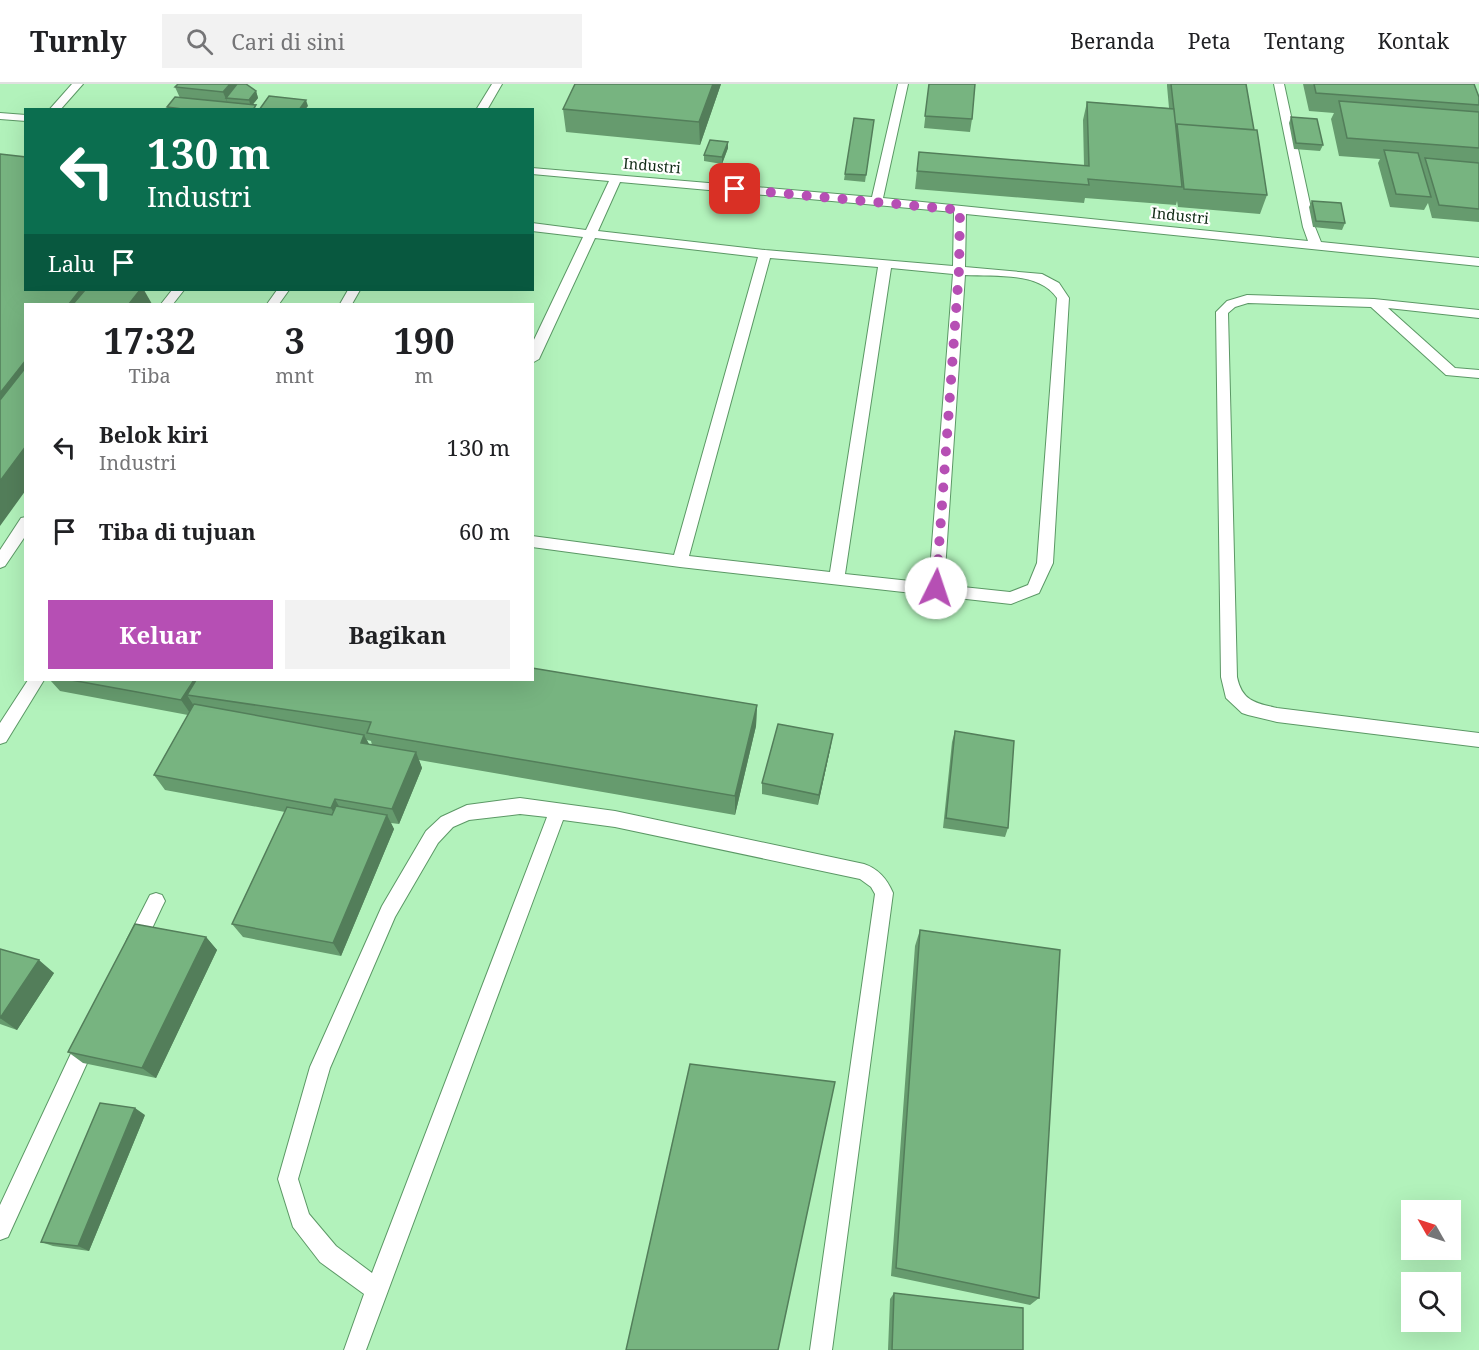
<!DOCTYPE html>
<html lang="id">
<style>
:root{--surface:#fff;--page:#f2f2f2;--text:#202124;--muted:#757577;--line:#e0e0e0;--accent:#b64fb4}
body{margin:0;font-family:"Noto Serif",serif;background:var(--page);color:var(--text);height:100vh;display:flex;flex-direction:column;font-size:22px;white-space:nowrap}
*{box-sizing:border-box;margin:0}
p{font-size:20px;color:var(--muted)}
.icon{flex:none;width:33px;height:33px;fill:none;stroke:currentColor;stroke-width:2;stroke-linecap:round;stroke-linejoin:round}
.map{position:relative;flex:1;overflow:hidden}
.side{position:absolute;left:24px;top:219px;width:510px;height:378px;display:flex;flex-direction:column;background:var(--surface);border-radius:0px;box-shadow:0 6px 24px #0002}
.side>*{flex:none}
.top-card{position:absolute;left:24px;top:24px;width:510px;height:183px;border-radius:0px;box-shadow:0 6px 24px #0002;background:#0b6e4f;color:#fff;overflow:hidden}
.needle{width:39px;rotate:309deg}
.fabs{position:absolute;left:1401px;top:1116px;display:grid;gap:12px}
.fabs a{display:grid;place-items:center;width:60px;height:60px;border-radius:0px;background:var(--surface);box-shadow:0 6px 24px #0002;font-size:30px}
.pin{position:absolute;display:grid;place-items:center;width:51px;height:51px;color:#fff;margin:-26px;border-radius:12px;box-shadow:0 3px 9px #0006}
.me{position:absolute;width:66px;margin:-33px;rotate:4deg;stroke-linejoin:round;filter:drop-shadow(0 0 4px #0008)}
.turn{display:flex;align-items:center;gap:21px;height:126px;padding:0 24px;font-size:27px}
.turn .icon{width:78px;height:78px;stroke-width:2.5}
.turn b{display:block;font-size:42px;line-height:51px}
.then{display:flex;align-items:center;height:57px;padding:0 24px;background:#0003;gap:12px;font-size:22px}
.eta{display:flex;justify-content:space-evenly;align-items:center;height:102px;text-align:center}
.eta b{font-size:36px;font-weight:700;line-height:42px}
.action{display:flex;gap:12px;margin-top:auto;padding:12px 24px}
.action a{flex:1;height:69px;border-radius:0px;background:var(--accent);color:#fff;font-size:24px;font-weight:700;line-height:69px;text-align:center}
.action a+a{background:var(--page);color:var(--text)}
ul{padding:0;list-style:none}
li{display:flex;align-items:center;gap:18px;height:84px;padding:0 24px}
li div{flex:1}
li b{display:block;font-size:22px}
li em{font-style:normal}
header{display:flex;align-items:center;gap:36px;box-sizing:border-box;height:84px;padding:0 30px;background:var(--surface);border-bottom:2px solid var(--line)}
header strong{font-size:28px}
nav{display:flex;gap:33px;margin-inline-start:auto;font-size:21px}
.search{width:420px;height:54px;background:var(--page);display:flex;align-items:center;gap:15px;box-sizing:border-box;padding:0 21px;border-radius:0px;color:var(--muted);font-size:22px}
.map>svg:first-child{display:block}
</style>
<header>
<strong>Turnly</strong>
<div class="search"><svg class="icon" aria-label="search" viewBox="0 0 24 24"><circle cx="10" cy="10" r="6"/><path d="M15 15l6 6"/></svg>Cari di sini</div>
<nav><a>Beranda</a><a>Peta</a><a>Tentang</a><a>Kontak</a></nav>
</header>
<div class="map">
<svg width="1479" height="1266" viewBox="0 0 1479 1266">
<rect width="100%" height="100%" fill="#b2f2bb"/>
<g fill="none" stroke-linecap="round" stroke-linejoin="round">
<g stroke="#5b9865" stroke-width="2">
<path id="lane" d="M72 0H83L60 26H49Z
M492 0H502L487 26H476Z
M898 0H908L883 114 1308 157 1303 143 1274 0H1284L1315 143 1321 158 1479 174V182L966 130 965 183 1042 190 1059 199 1069 214 1053 479 1039 509 1011 520 680 483 532 463V452L674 471 758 173 595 154 539 275 532 279V260L583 153 532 147V139L586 146 609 97 532 90V84L872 113ZM620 98 954 128 953 182 765 166 598 147ZM770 174 878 183 830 488 689 472ZM891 184 953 190 929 499 845 490ZM965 191C994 193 1039 187 1057 214L1037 479 1028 501 1010 508 944 501Z
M0 29 26 31V37L0 35Z
M172 206H184L173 220H161Z
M277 206H289L279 220H267Z
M348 206H360L352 220H340Z
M1247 211 1374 215 1479 226V234L1388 224 1455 284 1479 286V294L1446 291 1371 223 1248 219 1235 223 1228 229 1237 593C1242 617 1255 619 1277 624L1479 649V663L1277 638 1248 631 1242 629 1226 614 1221 593 1216 228 1227 217Z
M26 433V451L5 482 0 484V466L21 434Z
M28 596H44L6 658 0 660V639Z
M520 714 615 727 864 780C879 785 887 795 893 809L832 1266H810L875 810 871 803 860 795 615 743 563 736 366 1266H344L364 1210 320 1178 293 1143 278 1095 310 983 382 822 426 747 441 733 467 721ZM520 730 547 733 372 1189 336 1162 309 1130 298 1095 330 984 395 833 438 759 453 743 469 736Z
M156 809 162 811 165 817 162 823 141 868 134 871 127 868 125 862 127 856 150 811Z
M88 945 95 948 98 955 8 1153 0 1156V1121L81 948Z"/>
</g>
<use href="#lane" fill="#fff" fill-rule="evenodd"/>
</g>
<path fill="#669b6e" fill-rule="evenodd" d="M721 0 700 61 566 48 563 25Z
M929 0 972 35 970 48 924 44Z
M1167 0H1246L1254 46 1267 111 1260 130 1178 123 1177 117 1176 121 1085 114 1084 119 915 105 919 68 1084 82 1083 36 1087 18 1169 24 1167 2Z
M1303 0H1474L1479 13V138L1432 134 1428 119 1424 126 1390 123 1378 79 1380 75 1339 72 1331 35 1334 29 1309 27Z
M175 3 256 7 258 14 252 21 258 26H168L167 23 180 14Z
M1291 33 1323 61 1320 67 1294 65 1289 39Z
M873 42 865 98 844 96 845 90Z
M728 58V64L722 80 704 77V71Z
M1312 117 1345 139 1342 146 1313 143 1309 123Z
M50 596H532L757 621 756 642 735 731 419 676 422 684 399 740 391 739 394 745 341 872 243 853 232 840 285 728 165 706 154 691 188 631 60 607ZM367 656 371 657 372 661 369 660Z
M955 647 1008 744 1005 753 943 744 952 658Z
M831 661 818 721 762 710V699Z
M920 846 1039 1214 1030 1221 891 1192 915 862Z
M206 853 217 866 156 994 83 979 68 968Z
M0 865 54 889 17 946 0 940Z
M145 1031 89 1167 53 1162 41 1158Z
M894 1209 1023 1266H888L890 1215Z"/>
<path fill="#537e5a" d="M230 0H241L226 14 228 20 223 8Z
M713 0H721L700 61 699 38Z
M256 7 258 14 251 23 249 16Z
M306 16 308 22 305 26H299Z
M728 58V64L722 80V73Z
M80 206H110L99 220H69Z
M140 206H144L152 220H129Z
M26 276V318L0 352V309Z
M26 362V406L0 442V397Z
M194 596H213L187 611 196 625 192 632 181 616Z
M757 621 756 642 735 731V712Z
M833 650 831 661 818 721 819 711Z
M364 651 372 666 361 659Z
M416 668 422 684 399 740 392 725Z
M335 715 343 730 339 738 331 724Z
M387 731 394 745 341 872 333 859Z
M206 853 217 866 156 994 142 984Z
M39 876 54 889 17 946 0 934Z
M135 1024 145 1031 89 1167 78 1162Z"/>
<path fill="#77b480" stroke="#537e5a" stroke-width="1.5" d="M178 0H230L223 8 175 3Z
M237 0H246L256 7 249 16 226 14Z
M575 0H713L699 38 563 25Z
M929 0H975L972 35 925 32Z
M1171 0H1246L1254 46 1177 40 1176 44Z
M1314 0H1474L1479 13V21L1316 9Z
M269 12 306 16 299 26H259Z
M175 13 256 21 253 26H190L167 23Z
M1339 17 1479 28V64L1347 54Z
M1087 18 1174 25 1182 103 1088 95 1089 101 917 87 919 68 1089 82Z
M1291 33 1317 35 1323 61 1296 59Z
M854 34 874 36 866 91 845 90Z
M1177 40 1257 46 1267 111 1184 105Z
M710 56 728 58 722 73 704 71Z
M1384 66 1418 69 1431 113 1396 110Z
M0 70 26 73V206H80L69 220H26V276L0 309Z
M1425 74 1479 79V125L1439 121Z
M1312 117 1341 119 1345 139 1316 137Z
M85 206H140L129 220H73Z
M26 283V362L0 397V316Z
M532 584 757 621 735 712 367 649 371 638 187 611 196 596H532Z
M71 596H194L181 616Z
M194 620 364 651 361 659 416 668 392 725 335 715 331 724 154 691Z
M778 640 833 650 819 711 762 699Z
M955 647 1014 657 1008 744 946 734Z
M336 722 387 731 333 859 232 840 287 723 332 731Z
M135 840 206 853 142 984 68 968Z
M920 846 1060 866 1039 1214 896 1184Z
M0 865 39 876 0 934Z
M690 980 835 998 778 1266H626Z
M100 1019 135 1024 78 1162 41 1158Z
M894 1209 1023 1224V1266H892Z"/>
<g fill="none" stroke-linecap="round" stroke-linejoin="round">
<path stroke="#b64fb4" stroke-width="10" stroke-dasharray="0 18" d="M735 105 960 126 959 186 936 504"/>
</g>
<g text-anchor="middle" stroke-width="4.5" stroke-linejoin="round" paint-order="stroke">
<g font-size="15" fill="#122c17" stroke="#fff">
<text transform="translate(652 82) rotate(5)" y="5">Industri</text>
<text transform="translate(1180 132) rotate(6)" y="5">Industri</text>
</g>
</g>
</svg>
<div class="fabs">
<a><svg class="needle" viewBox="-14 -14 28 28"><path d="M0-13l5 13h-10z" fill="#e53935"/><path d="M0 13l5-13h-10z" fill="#757577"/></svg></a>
<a><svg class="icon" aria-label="search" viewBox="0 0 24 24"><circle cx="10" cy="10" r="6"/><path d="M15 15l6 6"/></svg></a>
</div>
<div class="pin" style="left:735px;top:105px;background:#d93025"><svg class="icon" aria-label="arrive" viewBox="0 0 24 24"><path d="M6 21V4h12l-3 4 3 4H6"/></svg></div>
<svg class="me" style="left:936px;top:504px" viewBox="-20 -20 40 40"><circle r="19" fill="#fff"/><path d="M0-13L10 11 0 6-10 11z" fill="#b64fb4"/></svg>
<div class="top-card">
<div class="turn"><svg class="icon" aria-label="left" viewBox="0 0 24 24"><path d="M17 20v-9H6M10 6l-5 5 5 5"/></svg><div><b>130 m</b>Industri</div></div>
<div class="then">Lalu<svg class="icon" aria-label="arrive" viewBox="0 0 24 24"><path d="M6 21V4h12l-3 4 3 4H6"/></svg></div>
</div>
<section class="side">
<div class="eta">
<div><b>17:32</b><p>Tiba</p></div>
<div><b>3</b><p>mnt</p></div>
<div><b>190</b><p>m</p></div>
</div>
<ul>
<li><svg class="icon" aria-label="left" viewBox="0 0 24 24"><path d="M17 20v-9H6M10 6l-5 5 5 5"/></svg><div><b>Belok kiri</b><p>Industri</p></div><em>130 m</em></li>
<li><svg class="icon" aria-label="arrive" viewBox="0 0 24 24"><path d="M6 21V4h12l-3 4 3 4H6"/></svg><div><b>Tiba di tujuan</b></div><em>60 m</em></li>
</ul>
<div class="action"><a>Keluar</a><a>Bagikan</a></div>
</section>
</div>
